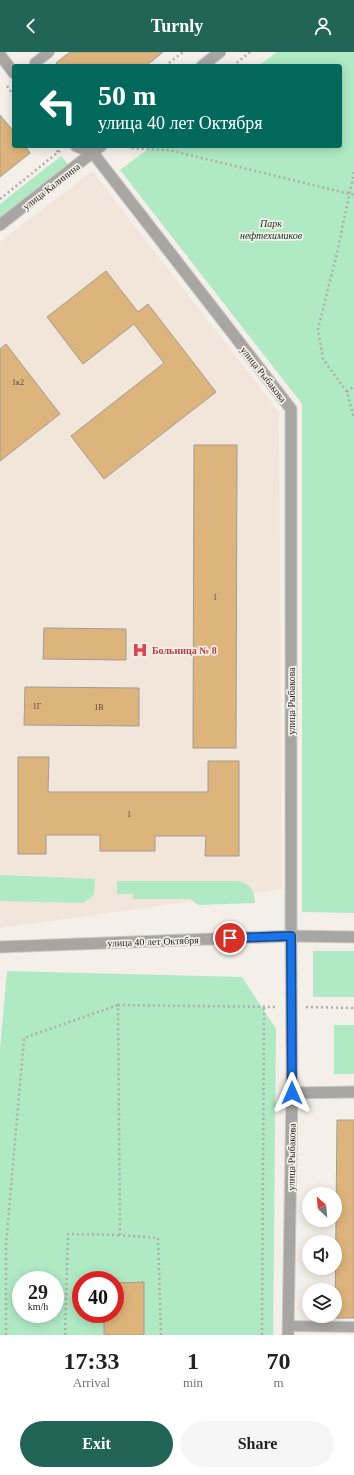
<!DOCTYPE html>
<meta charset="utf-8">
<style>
:root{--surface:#fff;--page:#f6f6f6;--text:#222;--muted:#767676;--accent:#216557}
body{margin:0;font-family:Georgia,serif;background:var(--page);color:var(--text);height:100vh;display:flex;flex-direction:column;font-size:15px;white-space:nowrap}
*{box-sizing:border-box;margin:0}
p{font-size:13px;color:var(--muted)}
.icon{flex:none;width:22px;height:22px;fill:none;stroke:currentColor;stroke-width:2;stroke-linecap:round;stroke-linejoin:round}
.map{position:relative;height:1283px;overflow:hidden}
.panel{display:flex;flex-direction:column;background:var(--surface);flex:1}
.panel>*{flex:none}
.hud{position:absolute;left:12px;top:12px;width:330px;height:84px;border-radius:4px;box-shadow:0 2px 10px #0003;background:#00695c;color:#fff;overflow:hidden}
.needle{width:26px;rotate:334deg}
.tools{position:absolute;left:302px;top:1135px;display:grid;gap:8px}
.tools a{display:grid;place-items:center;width:40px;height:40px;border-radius:50%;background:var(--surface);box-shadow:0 2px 10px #0003;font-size:20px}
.speed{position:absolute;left:12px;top:1219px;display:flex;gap:8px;font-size:20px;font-weight:700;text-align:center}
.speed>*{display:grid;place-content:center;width:52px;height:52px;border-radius:50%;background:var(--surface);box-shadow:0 2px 10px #0003;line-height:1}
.speed small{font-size:10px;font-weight:400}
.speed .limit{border:6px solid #d22;background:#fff;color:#111}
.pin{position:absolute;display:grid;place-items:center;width:34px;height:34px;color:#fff;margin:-17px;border:2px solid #fff;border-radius:50%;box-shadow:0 1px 4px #0007}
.me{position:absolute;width:44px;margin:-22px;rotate:0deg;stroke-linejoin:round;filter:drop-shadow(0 0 3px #0008)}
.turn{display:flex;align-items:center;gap:14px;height:84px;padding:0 20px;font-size:18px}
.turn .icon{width:52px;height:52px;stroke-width:2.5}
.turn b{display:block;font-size:28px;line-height:34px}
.eta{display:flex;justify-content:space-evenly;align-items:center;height:68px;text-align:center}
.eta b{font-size:24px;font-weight:700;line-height:28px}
.primary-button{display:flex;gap:8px;margin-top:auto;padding:8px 20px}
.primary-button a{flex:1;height:46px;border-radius:24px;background:var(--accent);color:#fff;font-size:16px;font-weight:700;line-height:46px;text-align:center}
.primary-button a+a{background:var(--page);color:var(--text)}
header{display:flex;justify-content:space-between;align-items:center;height:52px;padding:0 20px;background:var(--accent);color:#fff;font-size:18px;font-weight:700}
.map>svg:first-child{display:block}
</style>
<header><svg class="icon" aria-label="back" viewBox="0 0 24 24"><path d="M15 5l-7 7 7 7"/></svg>Turnly<svg class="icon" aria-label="person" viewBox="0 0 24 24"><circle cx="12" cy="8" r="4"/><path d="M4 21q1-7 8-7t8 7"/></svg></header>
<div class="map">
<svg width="354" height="1283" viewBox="0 0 354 1283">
<rect width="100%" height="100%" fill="#f5efe9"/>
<path fill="#f1e6d9" d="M92 119 279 360 282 837 0 876V190Z"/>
<path fill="#afeac4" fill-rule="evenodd" d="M277 0H354V861L302 860V352L120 118 152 94H340V14H258Z
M61 104 68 112 0 166V152Z
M0 823 95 827 94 843 83 851 0 849Z
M117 829H238C251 832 254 839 255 851L198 853 191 847H133V842H117Z
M313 899H354V945H313Z
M7 919 242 925 276 977 273 1283H0V997ZM21 1228H55V1262H21ZM81 1228H115V1262H81Z
M334 973H354V1022H334Z"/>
<path fill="#deb47d" stroke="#a19c95" d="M70 0H163L146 14H59L56 11Z
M0 63 14 80V94H25L30 101 0 125Z
M106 219 138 260 148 252 216 340 104 427 71 384 164 311 134 272 83 312 47 265Z
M6 292 60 362 0 409V297Z
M194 393H237L236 696H193Z
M44 576 126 577V608L43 607Z
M25 635 139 636V674L24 673Z
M18 705H49L48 740H208V709H239V804H205L206 784H155V799H100V783H46V802H18Z
M337 1068H354V1266H335Z
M144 1230V1283H104V1262H115V1231Z"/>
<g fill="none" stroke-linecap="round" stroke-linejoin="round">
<g stroke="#d0cac5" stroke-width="12">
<path id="service" d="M35 11 49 0
M288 1274 354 1275"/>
</g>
<g stroke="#d0cac5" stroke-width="13">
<path id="minor" d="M93 101 291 357V884
M0 895 291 884 354 885
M292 1041 354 1040"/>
</g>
<g stroke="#d0cac5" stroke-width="13">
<path id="tertiary" d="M0 3 14 21
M202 14 220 0
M76 94 93 101
M0 173 101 94
M288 1283 292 1041 291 884"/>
</g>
<path stroke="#b2ada8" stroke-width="2.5" stroke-dasharray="2 3" stroke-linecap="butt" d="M165 14 183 0
M233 14 250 0
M7 34 14 44
M54 94 58 100
M128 94 129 96 169 98 354 143
M354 120 337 201 318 277 323 307 347 340 354 366
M0 147 62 97
M347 340 354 334
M306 955 354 956
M6 1283V1193L24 986 118 953
M65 1283 68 1182 120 1183
M161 1283 158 1186 120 1183 118 953 277 955
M262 1283 264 955"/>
<use href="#service" stroke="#a8a6a3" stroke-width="10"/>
<use href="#minor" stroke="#a8a6a3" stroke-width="11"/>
<use href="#tertiary" stroke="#a8a6a3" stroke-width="11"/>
</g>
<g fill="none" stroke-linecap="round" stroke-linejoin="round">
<g stroke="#114b97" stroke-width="10">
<path id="route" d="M230 886 291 884 292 1041"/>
</g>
<use href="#route" stroke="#1a73e8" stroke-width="7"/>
</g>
<defs>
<g id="hospital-bare" transform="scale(1.2)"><path d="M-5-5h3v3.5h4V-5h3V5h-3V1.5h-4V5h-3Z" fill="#e0444e" stroke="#f5efe9" stroke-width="2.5" paint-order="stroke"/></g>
</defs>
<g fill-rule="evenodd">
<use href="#hospital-bare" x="140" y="598"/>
</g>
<g text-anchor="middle" stroke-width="3.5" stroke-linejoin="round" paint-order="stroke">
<g font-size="8" fill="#544839">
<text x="18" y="333">1к2</text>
<text x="215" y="548">1</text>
<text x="37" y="657">1Г</text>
<text x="99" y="658">1В</text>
<text x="129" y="765">1</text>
</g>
<g font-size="10" fill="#262422" stroke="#f5efe9">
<text transform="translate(51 134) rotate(-38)" y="4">улица Калинина</text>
<text transform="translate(264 322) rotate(52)" y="4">улица Рыбакова</text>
<text transform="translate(291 649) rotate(-90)" y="4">улица Рыбакова</text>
<text transform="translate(153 889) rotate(-2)" y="4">улица 40 лет Октября</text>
<text transform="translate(291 1105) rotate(-89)" y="4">улица Рыбакова</text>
</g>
<g font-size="10" font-style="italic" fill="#01361c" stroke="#f5efe9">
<text x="271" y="175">Парк<tspan x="271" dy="12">нефтехимиков</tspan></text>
</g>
<g font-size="10" font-weight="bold" fill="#be3a42" stroke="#f5efe9" text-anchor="start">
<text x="152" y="602">Больница № 8</text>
</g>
</g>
</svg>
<div class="tools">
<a><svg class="needle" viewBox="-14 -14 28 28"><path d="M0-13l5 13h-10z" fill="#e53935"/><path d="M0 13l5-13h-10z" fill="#767676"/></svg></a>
<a><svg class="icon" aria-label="sound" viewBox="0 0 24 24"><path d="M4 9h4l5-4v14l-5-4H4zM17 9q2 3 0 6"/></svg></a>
<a><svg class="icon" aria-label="layers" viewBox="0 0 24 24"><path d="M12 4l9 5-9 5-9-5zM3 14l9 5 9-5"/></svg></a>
</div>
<div class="speed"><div>29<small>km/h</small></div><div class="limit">40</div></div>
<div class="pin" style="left:230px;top:886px;background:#d93025"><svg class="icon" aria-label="arrive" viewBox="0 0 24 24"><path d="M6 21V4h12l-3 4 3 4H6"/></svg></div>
<svg class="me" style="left:292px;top:1041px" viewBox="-20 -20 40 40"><path d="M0-17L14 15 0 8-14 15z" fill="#1a73e8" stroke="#fff" stroke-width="4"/></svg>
<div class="hud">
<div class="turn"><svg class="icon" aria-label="left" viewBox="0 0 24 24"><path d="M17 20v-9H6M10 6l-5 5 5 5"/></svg><div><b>50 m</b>улица 40 лет Октября</div></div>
</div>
</div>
<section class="panel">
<div class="eta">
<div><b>17:33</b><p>Arrival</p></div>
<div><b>1</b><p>min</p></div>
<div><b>70</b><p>m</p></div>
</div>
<div class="primary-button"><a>Exit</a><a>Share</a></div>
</section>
